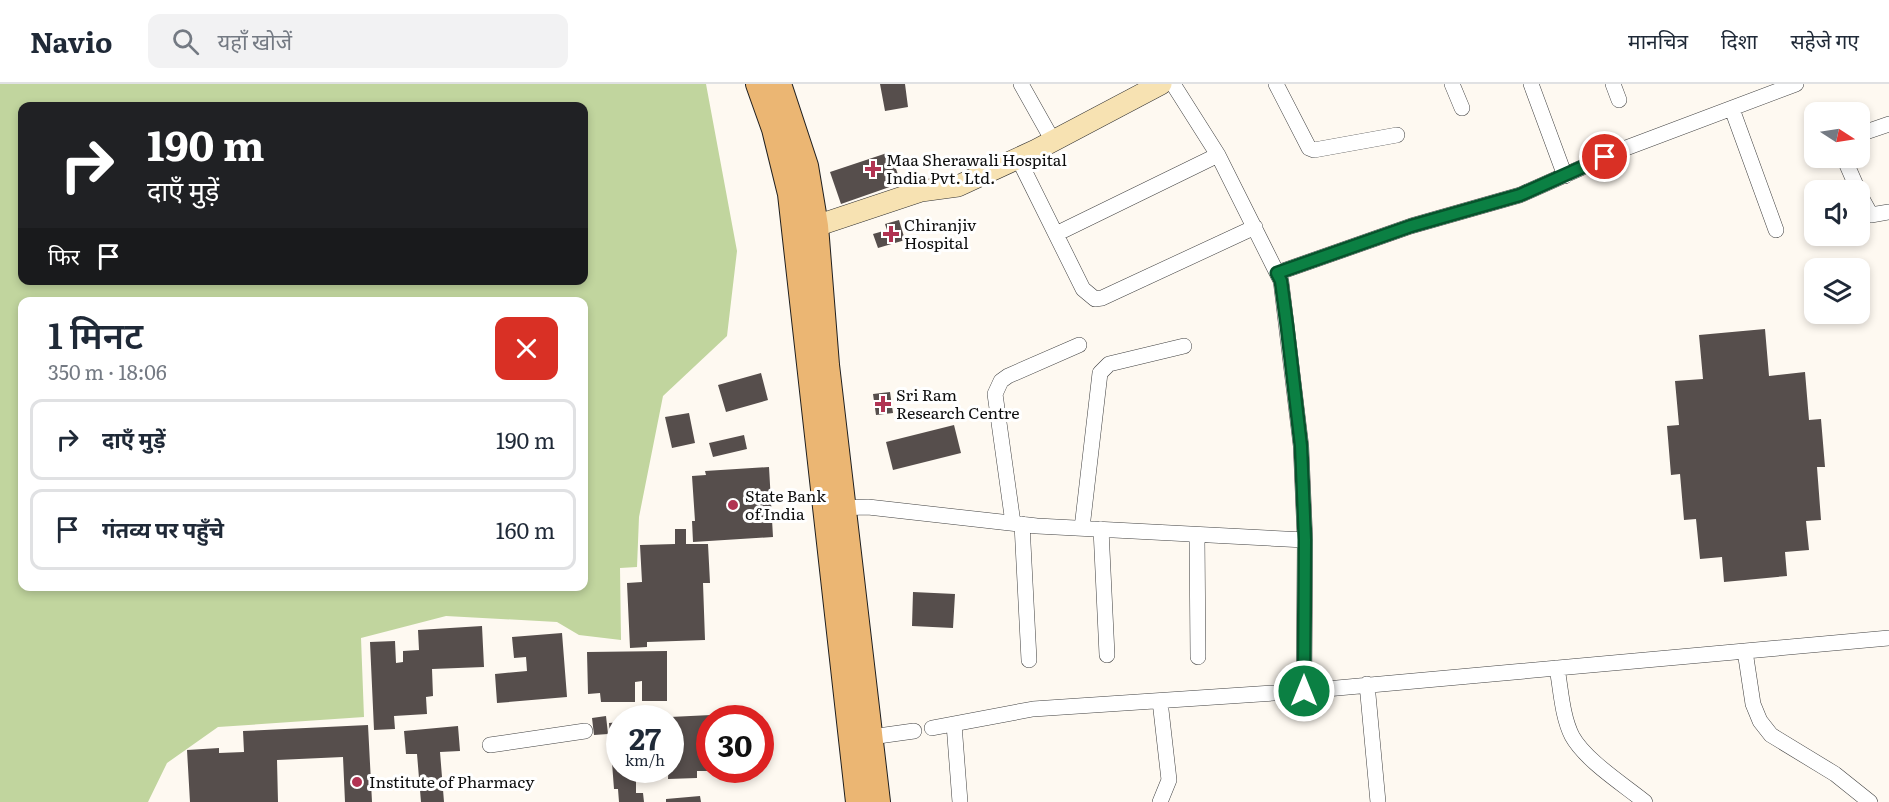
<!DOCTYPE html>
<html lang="hi">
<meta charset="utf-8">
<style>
:root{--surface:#fff;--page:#f2f2f3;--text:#1f2937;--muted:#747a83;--line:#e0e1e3}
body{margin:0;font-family:Literata,"Noto Sans Devanagari",serif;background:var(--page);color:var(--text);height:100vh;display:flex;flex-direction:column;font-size:22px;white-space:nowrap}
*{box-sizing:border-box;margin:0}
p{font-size:20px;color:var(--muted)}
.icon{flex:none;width:33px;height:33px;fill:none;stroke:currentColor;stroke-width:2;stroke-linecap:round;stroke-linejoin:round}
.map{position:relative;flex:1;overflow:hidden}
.sheet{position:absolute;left:18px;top:213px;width:570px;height:294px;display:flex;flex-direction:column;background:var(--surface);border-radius:12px;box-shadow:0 3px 9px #0003}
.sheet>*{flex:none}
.top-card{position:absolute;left:18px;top:18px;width:570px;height:183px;border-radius:12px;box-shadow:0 3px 9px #0003;background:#202124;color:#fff;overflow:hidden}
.needle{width:39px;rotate:102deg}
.tools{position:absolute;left:1804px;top:18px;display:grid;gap:12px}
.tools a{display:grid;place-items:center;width:66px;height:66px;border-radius:12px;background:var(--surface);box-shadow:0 3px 9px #0003;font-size:30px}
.speed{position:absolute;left:606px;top:621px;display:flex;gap:12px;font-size:30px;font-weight:700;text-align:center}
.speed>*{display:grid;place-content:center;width:78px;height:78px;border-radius:50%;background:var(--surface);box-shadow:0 3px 9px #0003;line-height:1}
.speed small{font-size:15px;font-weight:400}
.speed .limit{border:9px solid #d22;background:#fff;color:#111}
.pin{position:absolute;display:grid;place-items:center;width:51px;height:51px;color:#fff;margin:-26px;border:3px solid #fff;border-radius:50%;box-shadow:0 2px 6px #0007}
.me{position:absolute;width:66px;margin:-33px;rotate:0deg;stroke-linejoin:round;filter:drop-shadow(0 0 4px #0008)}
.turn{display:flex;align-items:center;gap:21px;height:126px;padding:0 30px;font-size:27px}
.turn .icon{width:78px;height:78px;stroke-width:2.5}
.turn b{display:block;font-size:42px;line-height:51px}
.then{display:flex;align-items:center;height:57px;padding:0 30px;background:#0003;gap:12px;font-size:22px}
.round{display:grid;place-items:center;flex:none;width:63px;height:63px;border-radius:12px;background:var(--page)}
.head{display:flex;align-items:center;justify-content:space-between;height:102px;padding:0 30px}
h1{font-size:36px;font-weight:600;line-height:45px}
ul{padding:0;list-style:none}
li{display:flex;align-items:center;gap:18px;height:81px;margin:0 12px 9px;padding:0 18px;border:3px solid var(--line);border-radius:12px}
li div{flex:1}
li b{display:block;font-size:22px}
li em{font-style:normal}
header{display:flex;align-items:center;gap:36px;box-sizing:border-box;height:84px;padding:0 30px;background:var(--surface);border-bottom:2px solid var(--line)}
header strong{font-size:28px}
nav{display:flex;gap:33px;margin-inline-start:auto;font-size:21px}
.search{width:420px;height:54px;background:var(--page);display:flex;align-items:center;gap:15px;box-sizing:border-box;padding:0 21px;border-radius:12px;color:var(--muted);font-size:22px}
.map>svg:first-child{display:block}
</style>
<header>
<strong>Navio</strong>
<div class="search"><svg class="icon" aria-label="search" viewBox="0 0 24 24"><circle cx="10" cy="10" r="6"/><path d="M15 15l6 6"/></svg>यहाँ खोजें</div>
<nav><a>मानचित्र</a><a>दिशा</a><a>सहेजे गए</a></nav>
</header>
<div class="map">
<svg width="1889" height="718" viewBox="0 0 1889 718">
<rect width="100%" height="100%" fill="#fef9f1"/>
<path fill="#c1d59e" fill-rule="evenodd" d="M0 0H706L737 167 727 252 663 312 639 433 637 483 620 484 621 556 579 551 557 538 446 532 361 554 364 633 218 643 167 679 148 718H0ZM22 22H584V196H22ZM22 218H584V502H22Z"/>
<path fill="#564e4c" d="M880 0H905L908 23 885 27Z
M890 68 901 99 841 120 830 88Z
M899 136 905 156 878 164 873 150 887 146 885 140Z
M1765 245 1769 292 1805 288 1809 336 1821 335 1825 383H1817L1821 436 1806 437 1809 466 1785 468 1787 492 1724 498 1722 473 1700 475 1696 435 1684 436 1680 390 1671 391 1667 342 1679 341 1675 297 1703 295 1699 251Z
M761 289 768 316 726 328 718 301Z
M890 308 893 329 876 331 873 310Z
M689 329 695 359 672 364 665 333Z
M954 341 961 369 893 386 886 358Z
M744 351 747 365 713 373 709 359Z
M769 383 773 453 693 458 692 437H695L692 392 706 391 705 387Z
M675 445H686V460H708L710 499H703L705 556 647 558V563L630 564 627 499 642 498 640 461 675 460Z
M913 508 955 510 953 544 912 542Z
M482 542 484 583 432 585 433 612 426 613 427 630 394 632 395 645 374 646 370 558 395 557 396 579 403 578V567L419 566 418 546Z
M562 549 567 613 497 619 495 590 527 587 526 573 514 574 512 553Z
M667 567V617H642V597L635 598V618H601L600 609 588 610 587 568Z
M711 631 710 687H697V694L668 695 670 633Z
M606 632 608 650 594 651 592 634Z
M620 638V686L636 687V709H643L644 718H619L618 705H614L609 639Z
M368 641 372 718H345L343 673 277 676 278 718H190L187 666 219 664V669L244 668 243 647Z
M458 642 460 667 440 668 444 718H421L417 670H406L404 647Z
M700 712 701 718H666V715Z"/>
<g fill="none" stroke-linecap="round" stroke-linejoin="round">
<g stroke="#414141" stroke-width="16">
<path id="street" d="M1021 0 1053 57
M1173 0 1218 71 1281 197 1301 362 1305 456 1304 607
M1276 0 1309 64 1314 66 1397 51
M1452 0 1462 24
M1531 0 1565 92
M1613 0 1619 16
M1732 25 1776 146
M1860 50 1889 40
M1018 74 1083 205 1095 215 1102 214 1255 143
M1844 74 1858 106
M1860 111 1871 131 1889 128
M1056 150 1218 71
M1277 189 1411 142 1520 111 1626 64 1796 0
M835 424 868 423 1037 442 1305 456
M1013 439 995 310 1001 297 1008 292 1079 261
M1022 440 1029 576
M1082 444 1100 289 1109 280 1184 262
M1101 445 1107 571
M1197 452 1198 573
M1745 567 1753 620 1760 637 1771 651 1835 690 1870 718
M1557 584C1561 606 1562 632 1572 652 1585 676 1624 701 1645 718
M1367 600 1378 718
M1160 617 1169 696 1160 718
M954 640 960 718
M932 644 1033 625 1304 607 1889 554
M871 653 914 647
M490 661 585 647"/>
</g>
<g stroke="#303030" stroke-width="22">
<path id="secondary" d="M816 142 921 107 958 102 1036 66 1161 0"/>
</g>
<g stroke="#1f1f1f" stroke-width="26">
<path id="primary" d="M758 0 774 45 790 110 858 718
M779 0 806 82 816 142 827 281 878 718"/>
</g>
<use href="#street" stroke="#fff" stroke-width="15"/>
<use href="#secondary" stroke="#f7e2b2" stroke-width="21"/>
<use href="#primary" stroke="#ebb673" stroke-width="24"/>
</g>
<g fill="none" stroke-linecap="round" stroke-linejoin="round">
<g stroke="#07532c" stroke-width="15">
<path id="route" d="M1304 607 1305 456 1301 362 1287 242 1281 197 1277 189 1411 142 1520 111 1605 73"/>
</g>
<use href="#route" stroke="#0b8043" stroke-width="10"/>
</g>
<g fill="#b13352" stroke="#fff" stroke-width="2">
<path d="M870 76h6v6h6v6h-6v6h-6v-6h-6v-6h6z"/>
<path d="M888 141h6v6h6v6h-6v6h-6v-6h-6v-6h6z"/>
<path d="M880 311h6v6h6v6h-6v6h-6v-6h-6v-6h6z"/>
<circle cx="733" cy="421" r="6"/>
<circle cx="357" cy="698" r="6"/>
</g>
<g text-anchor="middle" stroke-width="6" stroke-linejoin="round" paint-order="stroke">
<g font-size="16" fill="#0e0e0e" stroke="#fff" text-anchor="start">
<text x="886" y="82">Maa Sherawali Hospital<tspan x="886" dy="18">India Pvt. Ltd.</tspan></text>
<text x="904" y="147">Chiranjiv<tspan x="904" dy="18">Hospital</tspan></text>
<text x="896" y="317">Sri Ram<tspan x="896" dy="18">Research Centre</tspan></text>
<text x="745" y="418">State Bank<tspan x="745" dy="18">of India</tspan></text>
<text x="369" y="704">Institute of Pharmacy</text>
</g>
</g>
</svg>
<div class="tools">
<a><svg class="needle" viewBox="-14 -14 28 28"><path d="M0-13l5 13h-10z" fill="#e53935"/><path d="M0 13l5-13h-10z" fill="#747a83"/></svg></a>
<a><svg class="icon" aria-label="sound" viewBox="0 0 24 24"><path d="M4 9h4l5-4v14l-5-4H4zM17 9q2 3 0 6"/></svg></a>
<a><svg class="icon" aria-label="layers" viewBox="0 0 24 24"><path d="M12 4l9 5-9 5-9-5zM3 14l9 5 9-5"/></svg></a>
</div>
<div class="speed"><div>27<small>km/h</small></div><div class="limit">30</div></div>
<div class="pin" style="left:1605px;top:73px;background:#d93025"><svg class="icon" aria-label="arrive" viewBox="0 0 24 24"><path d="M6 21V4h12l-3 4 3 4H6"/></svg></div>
<svg class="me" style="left:1304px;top:607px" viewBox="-20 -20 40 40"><circle r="17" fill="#0b8043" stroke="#fff" stroke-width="3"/><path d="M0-11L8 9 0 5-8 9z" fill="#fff"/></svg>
<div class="top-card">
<div class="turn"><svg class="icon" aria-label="right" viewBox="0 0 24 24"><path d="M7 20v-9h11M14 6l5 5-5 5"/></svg><div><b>190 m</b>दाएँ मुड़ें</div></div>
<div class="then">फिर<svg class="icon" aria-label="arrive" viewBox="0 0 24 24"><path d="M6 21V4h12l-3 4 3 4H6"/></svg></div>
</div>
<section class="sheet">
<div class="head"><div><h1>1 मिनट</h1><p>350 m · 18:06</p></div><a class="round" style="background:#d93025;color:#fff"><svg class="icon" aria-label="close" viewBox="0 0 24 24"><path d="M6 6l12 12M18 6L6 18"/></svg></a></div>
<ul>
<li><svg class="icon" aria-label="right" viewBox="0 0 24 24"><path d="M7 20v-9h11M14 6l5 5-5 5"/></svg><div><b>दाएँ मुड़ें</b></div><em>190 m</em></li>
<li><svg class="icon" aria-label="arrive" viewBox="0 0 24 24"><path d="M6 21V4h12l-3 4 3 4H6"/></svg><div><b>गंतव्य पर पहुँचे</b></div><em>160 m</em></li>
</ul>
</section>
</div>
